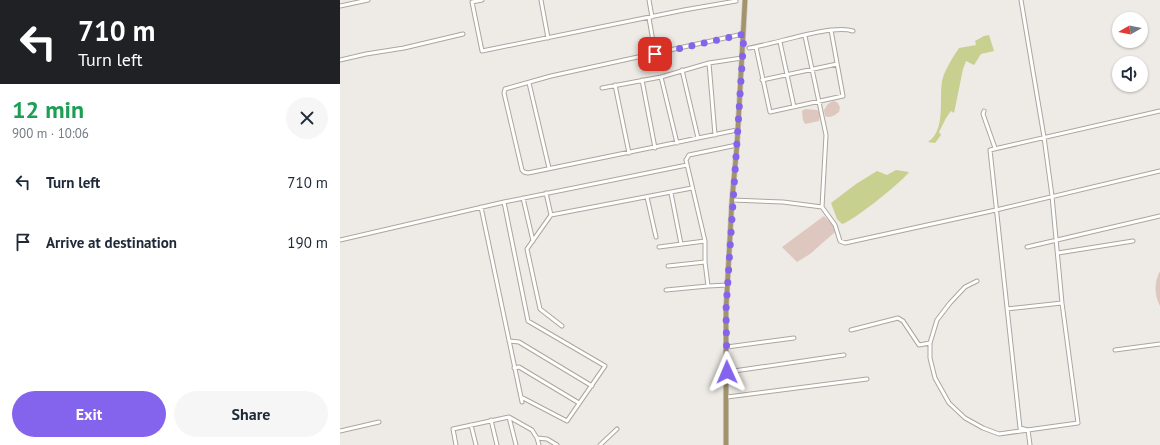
<!DOCTYPE html>
<meta charset="utf-8">
<style>
:root{--surface:#fff;--page:#f6f6f7;--text:#1f2937;--muted:#747a83;--accent:#8463ed}
body{margin:0;font-family:"PT Sans",sans-serif;background:var(--page);color:var(--text);height:100vh;display:flex;flex-direction:column;font-size:15px;white-space:nowrap}
*{box-sizing:border-box;margin:0}
p{font-size:13px;color:var(--muted)}
.icon{flex:none;width:22px;height:22px;fill:none;stroke:currentColor;stroke-width:2;stroke-linecap:round;stroke-linejoin:round}
.map{position:relative;flex:1;overflow:hidden}
.sheet{display:flex;flex-direction:column;background:var(--surface);width:340px}
.sheet>*{flex:none}
.banner{background:#202124;color:#fff;overflow:hidden}
.needle{width:26px;rotate:261deg}
.controls{position:absolute;left:772px;top:12px;display:grid;gap:8px}
.controls a{display:grid;place-items:center;width:36px;height:36px;border-radius:50%;background:var(--surface);box-shadow:0 1px 3px #0004;font-size:20px}
.pin{position:absolute;display:grid;place-items:center;width:34px;height:34px;color:#fff;margin:-17px;border-radius:8px;box-shadow:0 2px 6px #0006}
.me{position:absolute;width:44px;margin:-22px;rotate:359deg;stroke-linejoin:round;filter:drop-shadow(0 0 3px #0008)}
.turn{display:flex;align-items:center;gap:14px;height:84px;padding:0 12px;font-size:18px}
.turn .icon{width:52px;height:52px;stroke-width:2.5}
.turn b{display:block;font-size:28px;line-height:34px}
.round{display:grid;place-items:center;flex:none;width:42px;height:42px;border-radius:21px;background:var(--page)}
.overview{display:flex;align-items:center;justify-content:space-between;height:68px;padding:0 12px}
h1{font-size:24px;font-weight:700;line-height:30px;color:#1e9e55}
.primary-button{display:flex;gap:8px;margin-top:auto;padding:8px 12px}
.primary-button a{flex:1;height:46px;border-radius:24px;background:var(--accent);color:#fff;font-size:16px;font-weight:700;line-height:46px;text-align:center}
.primary-button a+a{background:var(--page);color:var(--text)}
ul{padding:0;list-style:none}
li{display:flex;align-items:center;gap:12px;height:60px;padding:0 12px}
li div{flex:1}
li b{display:block;font-size:15px}
li em{font-style:normal}
main{display:flex;flex:1;min-height:0}
.map>svg:first-child{display:block}
</style>
<main>
<section class="sheet">
<div class="banner">
<div class="turn"><svg class="icon" aria-label="left" viewBox="0 0 24 24"><path d="M17 20v-9H6M10 6l-5 5 5 5"/></svg><div><b>710 m</b>Turn left</div></div>
</div>
<div class="overview"><div><h1>12 min</h1><p>900 m · 10:06</p></div><a class="round"><svg class="icon" aria-label="close" viewBox="0 0 24 24"><path d="M6 6l12 12M18 6L6 18"/></svg></a></div>
<ul>
<li><svg class="icon" aria-label="left" viewBox="0 0 24 24"><path d="M17 20v-9H6M10 6l-5 5 5 5"/></svg><div><b>Turn left</b></div><em>710 m</em></li>
<li><svg class="icon" aria-label="arrive" viewBox="0 0 24 24"><path d="M6 21V4h12l-3 4 3 4H6"/></svg><div><b>Arrive at destination</b></div><em>190 m</em></li>
</ul>
<div class="primary-button"><a>Exit</a><a>Share</a></div>
</section>
<div class="map">
<svg width="820" height="445" viewBox="0 0 820 445">
<rect width="100%" height="100%" fill="#eeeae5"/>
<path fill="#dec7bf" d="M493 101 497 102 500 107 499 112C495 115 490 119 485 116L484 110 488 104Z
M465 109 477 110 480 113 479 121 465 124 463 120 462 111Z
M484 216 490 222H492L495 232 470 254 457 262 442 247Z
M820 271V306C814 295 814 282 820 271Z"/>
<path fill="#c7d08f" d="M649 35 654 51 641 54 634 65 626 61 623 69 614 113 611 111 606 118 599 132 601 135 595 143 588 142C606 130 599 100 602 81 605 69 612 59 619 48L636 45 635 41 644 36Z
M556 170 569 172C562 182 512 222 502 224L497 219 491 203 516 184 537 171 547 175Z"/>
<g fill="none" stroke-linecap="round" stroke-linejoin="round">
<g stroke="#aca69c" stroke-width="5">
<path id="street" d="M142 0 132 2 142 51 344 10 396 1
M201 0 208 38
M309 0 312 17
M0 6 28 0
M309 18 315 53
M465 36 486 135 482 207
M440 42 454 107
M416 47 430 112 503 96 491 30
M409 48C436 44 491 24 513 31
M0 60 26 54 64 48 123 34
M369 63 375 135
M342 70 358 138
M321 77 337 143
M302 80 315 148
M422 80 497 64
M189 83 209 168
M275 85 289 153
M262 88 321 77 369 63 402 58
M644 111 643 114 655 148
M397 130 188 173 184 172 182 170 164 93 165 89 211 76 403 34
M206 193 211 215
M331 193 341 244
M307 197 316 237
M183 198 193 241
M392 200 443 202 482 207 495 225 500 241 505 243 656 210 820 171
M164 202 188 321 265 366 227 421 181 397
M141 207 182 402
M0 240 164 202 347 165
M319 247 365 241
M687 247 820 216
M718 253 793 241
M328 266 365 262
M637 281 625 287 610 303 597 320 590 343V358L595 378 609 403 625 418 643 428 659 434 738 423 722 303 712 196 704 137 681 0
M368 286 388 285
M326 290 368 286 365 262V241L346 160 349 155 397 145
M667 309 722 303
M222 326 200 309 187 249 211 215 352 188
M511 330 558 318 563 321 579 345 590 343
M169 341 179 342 252 386
M387 347 454 338
M775 350 820 344
M174 368 179 367 239 403
M387 372 504 355
M387 397 527 379
M169 417 176 445
M151 420 157 445
M131 425 136 445
M0 431 39 422
M197 438 199 445
M116 445 113 429 169 417 192 430 197 438 207 439 217 445
M260 445 277 429
M690 445 688 430 680 428 650 150 820 111"/>
</g>
<g stroke="#c9c7c2" stroke-width="6">
<path id="primary" d="M386 445V310L392 200 397 145 405 0"/>
</g>
<use href="#street" stroke="#fff" stroke-width="3"/>
<use href="#primary" stroke="#a2936b" stroke-width="4.5"/>
</g>
<g fill="none" stroke-linecap="round" stroke-linejoin="round">
<path stroke="#8463ed" stroke-width="7" stroke-dasharray="0 12.6" d="M315 54 404 34 386 310 387 372"/>
</g>
</svg>
<div class="controls">
<a><svg class="needle" viewBox="-14 -14 28 28"><path d="M0-13l5 13h-10z" fill="#e53935"/><path d="M0 13l5-13h-10z" fill="#747a83"/></svg></a>
<a><svg class="icon" aria-label="sound" viewBox="0 0 24 24"><path d="M4 9h4l5-4v14l-5-4H4zM17 9q2 3 0 6"/></svg></a>
</div>
<div class="pin" style="left:315px;top:54px;background:#d93025"><svg class="icon" aria-label="arrive" viewBox="0 0 24 24"><path d="M6 21V4h12l-3 4 3 4H6"/></svg></div>
<svg class="me" style="left:387px;top:372px" viewBox="-20 -20 40 40"><path d="M0-17L14 15 0 8-14 15z" fill="#8463ed" stroke="#fff" stroke-width="4"/></svg>
</div>
</main>
